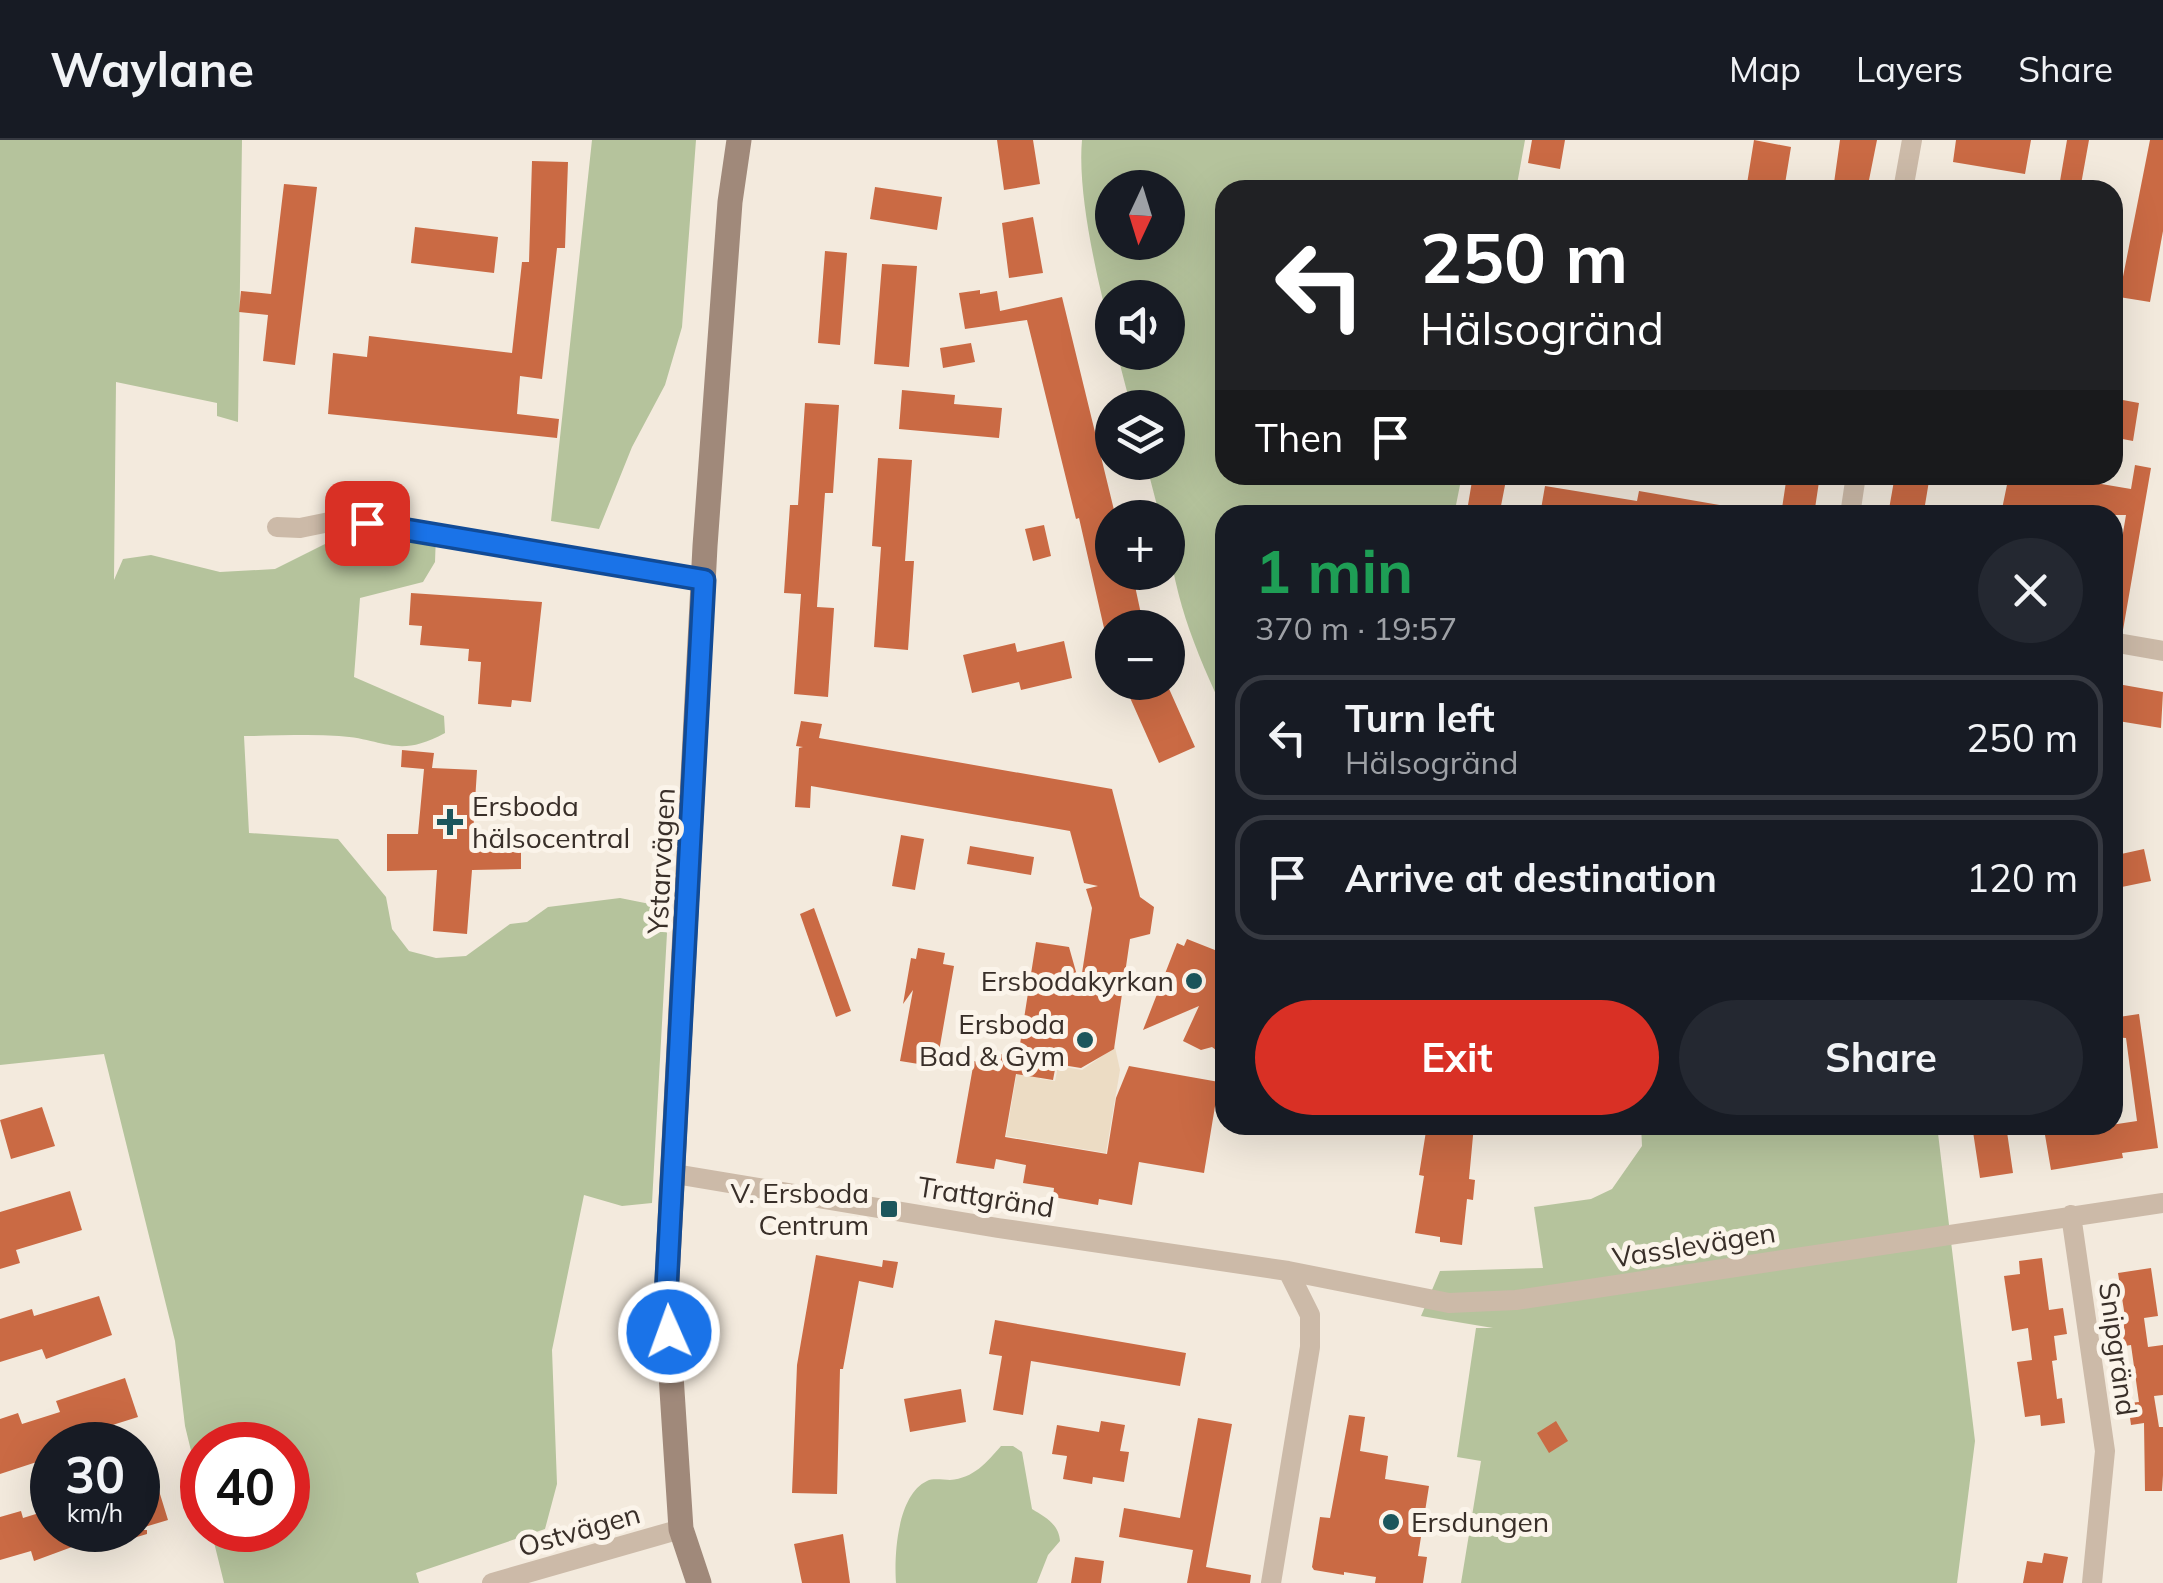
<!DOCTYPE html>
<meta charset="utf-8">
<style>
:root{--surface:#171b24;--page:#242831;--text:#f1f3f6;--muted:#9ea1a6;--line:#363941;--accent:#d93025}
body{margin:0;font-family:Mulish,sans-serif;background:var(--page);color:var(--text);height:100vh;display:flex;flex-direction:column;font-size:38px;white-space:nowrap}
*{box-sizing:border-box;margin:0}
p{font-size:32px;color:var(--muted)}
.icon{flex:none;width:55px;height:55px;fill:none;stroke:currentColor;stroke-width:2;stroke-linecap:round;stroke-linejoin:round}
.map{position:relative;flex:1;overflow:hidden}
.drawer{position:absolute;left:1215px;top:365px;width:908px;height:630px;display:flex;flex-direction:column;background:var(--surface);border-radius:30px;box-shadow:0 10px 40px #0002}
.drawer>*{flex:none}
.top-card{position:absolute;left:1215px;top:40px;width:908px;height:305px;border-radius:30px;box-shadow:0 10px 40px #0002;background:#202124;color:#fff;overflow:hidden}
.needle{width:65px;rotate:184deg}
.tools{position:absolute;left:1095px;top:30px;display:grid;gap:20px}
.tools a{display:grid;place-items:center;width:90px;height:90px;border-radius:50%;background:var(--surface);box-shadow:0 10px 40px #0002;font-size:50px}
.speed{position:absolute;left:30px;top:1282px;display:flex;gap:20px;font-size:50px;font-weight:700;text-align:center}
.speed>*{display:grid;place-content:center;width:130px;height:130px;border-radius:50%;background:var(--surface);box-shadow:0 10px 40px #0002;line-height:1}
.speed small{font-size:25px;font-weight:400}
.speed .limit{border:15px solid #d22;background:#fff;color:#111}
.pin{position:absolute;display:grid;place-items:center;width:85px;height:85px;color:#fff;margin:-42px;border-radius:20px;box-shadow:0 5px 15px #0006}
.me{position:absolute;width:110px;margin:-55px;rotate:358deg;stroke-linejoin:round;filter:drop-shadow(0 0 8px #0008)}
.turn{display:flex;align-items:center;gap:35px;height:210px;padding:0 40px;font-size:45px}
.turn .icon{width:130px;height:130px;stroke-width:2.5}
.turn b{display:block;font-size:70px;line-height:85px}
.then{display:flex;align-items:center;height:95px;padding:0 40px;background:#0003;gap:20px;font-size:38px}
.round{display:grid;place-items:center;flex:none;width:105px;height:105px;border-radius:52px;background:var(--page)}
.head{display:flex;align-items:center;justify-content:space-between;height:170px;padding:0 40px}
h1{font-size:60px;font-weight:700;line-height:75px;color:#1e9e55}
.action{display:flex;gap:20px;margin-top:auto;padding:20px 40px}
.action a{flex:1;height:115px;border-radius:60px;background:var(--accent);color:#fff;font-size:40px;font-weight:700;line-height:115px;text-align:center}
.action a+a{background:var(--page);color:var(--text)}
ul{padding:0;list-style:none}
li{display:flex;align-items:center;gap:30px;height:125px;margin:0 20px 15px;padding:0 20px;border:5px solid var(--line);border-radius:30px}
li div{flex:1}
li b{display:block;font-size:38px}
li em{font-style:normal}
header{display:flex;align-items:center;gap:60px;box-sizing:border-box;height:140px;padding:0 50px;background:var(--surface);border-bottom:2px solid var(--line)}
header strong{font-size:48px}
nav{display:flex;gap:55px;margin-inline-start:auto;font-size:35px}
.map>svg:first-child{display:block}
</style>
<header>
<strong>Waylane</strong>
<nav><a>Map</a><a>Layers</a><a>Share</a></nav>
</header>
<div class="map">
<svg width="2163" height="1443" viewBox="0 0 2163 1443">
<rect width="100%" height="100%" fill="#f3eadd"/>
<path fill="#b5c39c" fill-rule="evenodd" d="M0 0H242L238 282 217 276V263L116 242 114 440 123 419 151 415 220 432 275 429 367 383 436 394 435 422 423 442 360 458 354 537 444 576 445 593C397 619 386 599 339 596 308 594 275 596 244 596L249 693 338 699 386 757 392 789 409 811 436 818 466 816 510 784 527 782 548 767 620 758 650 764 667 793 652 1063 622 1066 584 1055 552 1210 557 1344 545 1389 416 1433 419 1443H224L211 1390H288V1305H202V1356L185 1286 175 1201 104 914 0 925Z
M592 0H696L682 187 665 245 632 307 599 389 551 381Z
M1082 0H1525L1516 50H1225V335H1462L1454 375H1225V573C1196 513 1168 445 1168 378L1160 377 1146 323 1168 322V268L1131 267 1117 213 1168 212V158H1112V196C1098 143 1077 54 1082 0ZM1112 48H1168V102H1112Z
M1641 985H1937L1975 1301 1957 1443H1461L1481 1321 1457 1317 1476 1188H1493L1421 1176 1440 1131 1543 1128 1534 1067 1591 1059 1612 1049 1642 1006Z
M1001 1306H1013L1022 1312 1032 1369C1045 1377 1059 1384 1060 1401L1048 1415 1037 1443H896C894 1416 897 1355 927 1341 933 1338 943 1340 950 1340 974 1338 986 1323 1001 1306Z"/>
<path fill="#ecdcc4" d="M1115 907 1120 930 1106 1013 1006 996 1019 920 1042 925 1040 939 1055 941 1058 926 1082 930Z"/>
<path fill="#ca6a44" d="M997 0H1033L1040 44 1004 50Z
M1532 0H1565L1560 29 1528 23Z
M1754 0 1791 7 1784 50H1746Z
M1840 0H1877L1867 50H1833Z
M1956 0H2031L2025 34 1953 22Z
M2067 0H2089L2080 50 2059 47Z
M2150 0H2163V91L2150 162 2119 157Z
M532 21 568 22 565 108H557L542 239 520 236 517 274 559 279 557 298 328 274 333 213 367 217 369 196 512 213 522 122H529Z
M284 44 317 47 295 225 263 221 268 175 239 172 241 151 271 154Z
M875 47 942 57 937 90 870 79Z
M1033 77 1043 133 1009 138 1002 83Z
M415 87 498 97 494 133 411 123Z
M825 111 847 113 840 205 818 203Z
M882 124 917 126 909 227 874 224Z
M980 150V154L997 151 1000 171 1062 157 1114 370 1112 432H1132L1144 488H1104L1079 378 1076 379 1027 180 965 189 959 153Z
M971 203 975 222 943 228 940 208Z
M902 250 955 255 954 264 1002 268 999 298 899 289Z
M2112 258 2139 263 2133 301 2112 297Z
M805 263 839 265 833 353H825L817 467 834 468 828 557 794 554 801 454 784 453 790 365H798Z
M878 318 912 320 905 421H914L908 510 874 507 881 407 872 406Z
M2135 325 2151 328 2123 490 2112 488V458L2126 375H2034L2002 369 2009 335 2054 341V336L2131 349Z
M1473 335H1507L1500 371 1468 365Z
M1787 335H1820L1814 375H1781Z
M1895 335H1930L1924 371 1918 370 1917 375H1888Z
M1545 346 1637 361 1639 351 1731 367 1730 375H1540Z
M1044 385 1051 416 1033 421 1025 389Z
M411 453 542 462 531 562 512 560 511 567 478 564 481 522 468 521 469 509 420 505 422 486 409 485Z
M1064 501 1072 538 1021 550 1019 542 972 553 963 515 1015 503 1017 512Z
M1123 542H1166L1195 607 1159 623Z
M2112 543 2163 552 2161 588 2112 580Z
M801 581 822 584 819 598 1112 649 1140 757 1154 767 1150 794 1130 799 1114 909 1081 928 1056 924 1053 940 1016 934 1005 997 1107 1014 1116 958 1129 926 1219 942 1204 1033 1139 1022 1132 1065 1099 1059 1098 1065 1053 1057 1054 1048 1023 1043 1026 1025 996 1019 994 1029 956 1023 974 921 979 922 981 911 1018 917 1036 802 1069 807 1080 846 1092 768 1086 749 1098 746 1084 743 1070 691 811 646 810 668 795 667 799 608 803 607 796 606Z
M402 610 434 613 432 628 477 630 473 693 521 692V729L472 730 467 794 433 791 437 730 387 731V694H418L424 629 401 627Z
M901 695 924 699 915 750 892 746Z
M970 706 1034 717 1031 735 967 724Z
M2144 709 2151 741 2112 749V716Z
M814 768 851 871 836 877 800 774Z
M1187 799 1225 814V917L1212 907 1201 910 1183 901 1199 866 1143 890 1177 803 1184 806Z
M918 808 945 813 943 824 954 826 938 917 933 916 931 926 900 921 913 850 903 864 911 818 916 819Z
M2139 874 2158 1008 2122 1013 2123 1018 2051 1030 2045 995 2137 981 2126 898 2112 897V878Z
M42 967 55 1006 11 1019 0 980Z
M1427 985H1474L1469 1039 1475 1040 1473 1060 1467 1059 1462 1105 1440 1102V1097L1415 1093 1424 1036 1419 1035Z
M1972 985H2006L2013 1033 1980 1038Z
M70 1051 82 1090 16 1110 20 1123 0 1129V1072Z
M816 1115 882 1127 883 1120 898 1122 893 1148 859 1141 843 1229H840L837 1354 792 1353 797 1225Z
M2042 1118 2049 1170 2063 1168 2067 1194 2054 1196 2057 1220 2052 1221 2057 1259 2062 1258 2065 1283 2041 1286 2040 1275 2025 1277 2017 1222 2032 1220 2028 1188 2012 1191 2004 1136 2020 1134 2019 1121Z
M2151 1128 2158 1176 2144 1178 2148 1207 2163 1205V1255L2154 1256 2159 1287H2163V1335L2162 1351H2145L2144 1283 2131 1285 2128 1263 2139 1262 2131 1205 2105 1209 2102 1187 2126 1183 2118 1133Z
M99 1156 112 1195 46 1219 42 1209 0 1222V1179L32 1169 34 1176Z
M995 1180 1186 1213 1180 1246 1031 1221 1023 1275 993 1270 1002 1216 989 1214Z
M125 1238 138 1277 71 1298 74 1305H52V1317L0 1334V1279L18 1273 22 1284 60 1272 56 1261Z
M961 1249 966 1282 910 1292 904 1259Z
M1349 1275 1365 1277 1360 1311 1388 1316 1385 1339 1429 1346 1418 1416 1427 1417 1423 1443H1375L1376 1437 1344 1432V1435L1314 1430 1312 1427 1320 1377 1330 1378Z
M1198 1278 1232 1284 1206 1427 1251 1435 1250 1443H1187L1193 1410 1119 1397 1124 1368 1180 1378Z
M1101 1281 1125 1285 1120 1311 1129 1312 1124 1342 1093 1337 1092 1344 1063 1339 1067 1316 1052 1314 1057 1285 1099 1292Z
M1556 1281 1568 1301 1549 1313 1537 1293Z
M156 1341 168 1380 138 1389V1347Z
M52 1369V1390H147V1394L103 1407 99 1397 34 1421 31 1411 0 1420V1377L21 1371 23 1378Z
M843 1394 850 1443H802L794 1404Z
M2044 1413 2068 1417 2063 1443H2023L2027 1421 2042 1423Z
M1075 1417 1104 1421 1101 1443H1071Z"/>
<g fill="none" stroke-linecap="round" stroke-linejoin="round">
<path stroke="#ccbaa8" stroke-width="20" d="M1903 50 1912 0
M1850 375 1856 335
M277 387 300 388 344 379 704 440
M2112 502 2163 511
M675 1034 998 1088 1288 1131 1449 1163 1516 1160 2163 1063
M2071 1075 2105 1311 2092 1443
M492 1443 681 1389
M1271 1443 1310 1207V1175L1288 1131"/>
<path stroke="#a0897a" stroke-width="25" d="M699 1443 681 1389 666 1158 705 406 730 62 739 0"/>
</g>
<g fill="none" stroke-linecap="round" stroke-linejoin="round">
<g stroke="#114b97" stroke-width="25">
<path id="route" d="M367 383 704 440 666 1158 669 1192"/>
</g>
<use href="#route" stroke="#1a73e8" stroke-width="18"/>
</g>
<g fill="#1c565c" stroke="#fbf4ea" stroke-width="4">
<path d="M445 667h10v10h10v10h-10v10h-10v-10h-10v-10h10z"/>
<circle cx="1194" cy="841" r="10"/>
<circle cx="1085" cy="900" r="10"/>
<rect x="879" y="1059" width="20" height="20" rx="5"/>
<circle cx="1391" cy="1382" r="10"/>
</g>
<g text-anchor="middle" stroke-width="10" stroke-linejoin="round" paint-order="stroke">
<g font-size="28" fill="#392f29" stroke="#fbf4ea" text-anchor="end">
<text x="472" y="676" text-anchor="start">Ersboda<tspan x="472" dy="32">hälsocentral</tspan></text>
<text x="1174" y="851">Ersbodakyrkan</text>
<text x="1065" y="894">Ersboda<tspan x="1065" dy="32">Bad &amp; Gym</tspan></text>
<text x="869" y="1063">V. Ersboda<tspan x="869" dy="32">Centrum</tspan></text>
<text x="1411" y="1392" text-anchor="start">Ersdungen</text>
</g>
<g font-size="28" fill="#392f29" stroke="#fbf4ea">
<text transform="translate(661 721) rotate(-87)" y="10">Ystarvägen</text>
<text transform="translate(986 1057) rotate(9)" y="10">Trattgränd</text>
<text transform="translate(1694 1105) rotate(-9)" y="10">Vasslevägen</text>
<text transform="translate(2118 1209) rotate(82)" y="10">Snipgränd</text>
<text transform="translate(579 1390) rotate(-16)" y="10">Ostvägen</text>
</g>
</g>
</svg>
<div class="tools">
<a><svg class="needle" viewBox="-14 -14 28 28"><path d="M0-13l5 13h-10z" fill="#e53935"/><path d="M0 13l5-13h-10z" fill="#9ea1a6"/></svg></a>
<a><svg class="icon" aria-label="sound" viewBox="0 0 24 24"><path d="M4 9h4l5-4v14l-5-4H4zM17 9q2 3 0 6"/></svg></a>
<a><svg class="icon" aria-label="layers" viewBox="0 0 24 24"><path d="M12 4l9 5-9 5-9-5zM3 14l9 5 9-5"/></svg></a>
<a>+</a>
<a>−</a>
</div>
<div class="speed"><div>30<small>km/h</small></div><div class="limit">40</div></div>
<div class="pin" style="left:367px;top:383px;background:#d93025"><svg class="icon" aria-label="arrive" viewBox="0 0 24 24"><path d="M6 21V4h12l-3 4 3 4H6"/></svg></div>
<svg class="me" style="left:669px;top:1192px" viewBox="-20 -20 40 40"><circle r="17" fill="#1a73e8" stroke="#fff" stroke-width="3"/><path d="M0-11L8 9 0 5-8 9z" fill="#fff"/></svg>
<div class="top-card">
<div class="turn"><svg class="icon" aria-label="left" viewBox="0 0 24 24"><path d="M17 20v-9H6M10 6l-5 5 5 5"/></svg><div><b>250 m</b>Hälsogränd</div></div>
<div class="then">Then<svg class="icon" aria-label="arrive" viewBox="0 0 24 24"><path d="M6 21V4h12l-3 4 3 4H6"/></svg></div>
</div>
<section class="drawer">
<div class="head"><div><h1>1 min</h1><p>370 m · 19:57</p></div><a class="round"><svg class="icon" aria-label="close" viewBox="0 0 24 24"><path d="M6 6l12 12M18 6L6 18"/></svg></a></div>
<ul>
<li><svg class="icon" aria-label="left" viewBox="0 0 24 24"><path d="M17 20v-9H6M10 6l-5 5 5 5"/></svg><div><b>Turn left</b><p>Hälsogränd</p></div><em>250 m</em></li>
<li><svg class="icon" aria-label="arrive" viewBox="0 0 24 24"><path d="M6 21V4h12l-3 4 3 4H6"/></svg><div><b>Arrive at destination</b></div><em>120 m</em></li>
</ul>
<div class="action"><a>Exit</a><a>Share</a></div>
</section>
</div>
